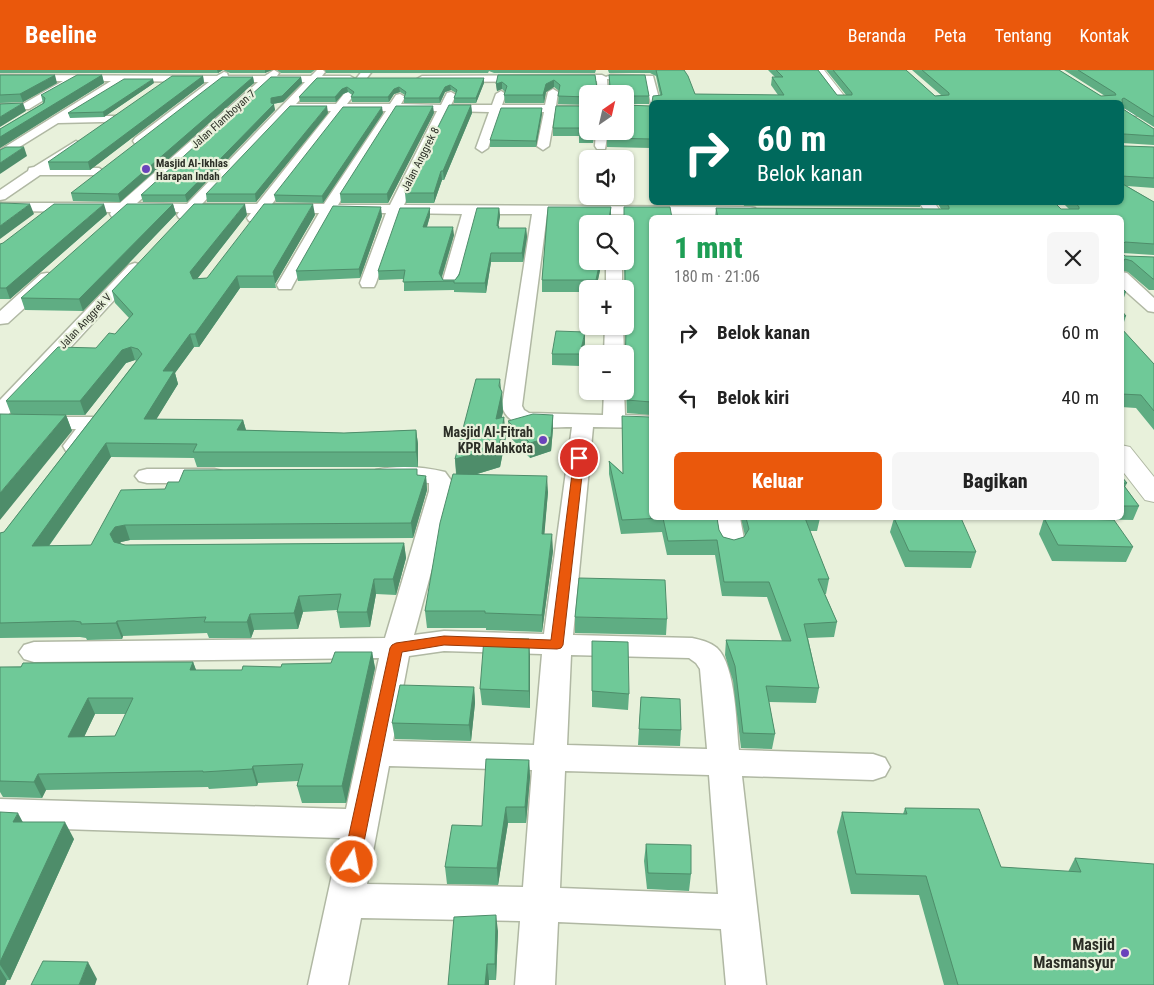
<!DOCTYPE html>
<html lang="id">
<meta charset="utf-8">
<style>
:root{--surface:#fff;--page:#f6f6f6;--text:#222;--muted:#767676;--accent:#ea580c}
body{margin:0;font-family:"Roboto Condensed",sans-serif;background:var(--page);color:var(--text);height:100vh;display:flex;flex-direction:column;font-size:19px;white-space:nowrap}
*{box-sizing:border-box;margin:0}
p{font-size:16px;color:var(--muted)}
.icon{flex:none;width:28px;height:28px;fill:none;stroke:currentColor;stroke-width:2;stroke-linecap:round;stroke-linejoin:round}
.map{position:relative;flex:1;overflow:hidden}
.details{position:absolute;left:649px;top:145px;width:475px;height:305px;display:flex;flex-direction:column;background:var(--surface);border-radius:8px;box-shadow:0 1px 4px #0004}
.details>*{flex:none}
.top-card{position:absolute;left:649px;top:30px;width:475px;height:105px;border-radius:8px;box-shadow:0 1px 4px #0004;background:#00695c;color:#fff;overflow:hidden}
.needle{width:32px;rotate:34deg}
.tools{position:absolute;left:579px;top:15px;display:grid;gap:10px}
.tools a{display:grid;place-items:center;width:55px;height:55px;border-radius:8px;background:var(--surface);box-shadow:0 1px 4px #0004;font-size:25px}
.pin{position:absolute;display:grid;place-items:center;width:42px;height:42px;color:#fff;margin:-21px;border:2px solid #fff;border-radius:50%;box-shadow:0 1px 5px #0007}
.me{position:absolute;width:55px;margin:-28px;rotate:11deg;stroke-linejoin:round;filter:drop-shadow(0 0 4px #0008)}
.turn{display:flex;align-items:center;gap:18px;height:105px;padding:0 25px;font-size:22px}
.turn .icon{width:65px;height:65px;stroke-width:2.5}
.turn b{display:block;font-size:35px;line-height:42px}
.round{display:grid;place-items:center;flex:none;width:52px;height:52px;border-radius:8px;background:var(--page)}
.head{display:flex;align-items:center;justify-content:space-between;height:85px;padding:0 25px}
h1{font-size:30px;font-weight:800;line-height:38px;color:#1e9e55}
.cta{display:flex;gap:10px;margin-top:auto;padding:10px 25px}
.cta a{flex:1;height:58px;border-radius:8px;background:var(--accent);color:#fff;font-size:20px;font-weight:800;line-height:58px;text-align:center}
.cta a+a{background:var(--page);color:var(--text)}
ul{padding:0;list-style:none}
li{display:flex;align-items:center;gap:15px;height:65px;padding:0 25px}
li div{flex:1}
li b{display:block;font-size:19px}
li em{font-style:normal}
header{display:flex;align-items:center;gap:30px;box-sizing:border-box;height:70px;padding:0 25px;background:var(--accent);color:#fff}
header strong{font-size:24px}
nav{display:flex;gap:28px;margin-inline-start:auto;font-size:18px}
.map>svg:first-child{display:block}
</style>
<header>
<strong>Beeline</strong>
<nav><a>Beranda</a><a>Peta</a><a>Tentang</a><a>Kontak</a></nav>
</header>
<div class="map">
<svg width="1154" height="915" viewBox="0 0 1154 915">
<rect width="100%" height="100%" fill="#e8f1db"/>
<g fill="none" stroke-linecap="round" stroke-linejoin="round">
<g stroke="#b0b8a3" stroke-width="3">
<path id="minor" d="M274 0 279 3 277 6H311L317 0H323L325 2 322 6H350L355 9 350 12H316L296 34H336L363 0H373L347 34H390L396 25 400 24 405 27 401 34 441 35 447 23 451 22 456 25 451 35H492L496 24 501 21 506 24 502 35H545L548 22 553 19 558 22 556 36H588V42H555L549 76 543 80 537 76 544 42H500L488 78 482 82 476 78 489 42 448 41 404 135 750 137 755 138 757 141 755 144 750 145 547 144 522 336 524 340 529 343 603 345 604 321H624L625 345 651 346V358L593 357 573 565 692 568C701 570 710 572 717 578 736 596 736 654 739 680L873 684 885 688 890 697 885 706 873 710 742 706 766 915H726L721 859 558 852 555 915H515L520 851 361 848 348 915H308L340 768 0 757V729L346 739 379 588 34 592 24 589 19 582 24 575 34 572 385 568 429 421V413C412 411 393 414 376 410L372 405 376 400C398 395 424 397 445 402L453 413V421L414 565 444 561 544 564 572 357C549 357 509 363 502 336L532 144H476L458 213 456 217H444L442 213 462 144 400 143 376 213 374 217H362L360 213 386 143H333L293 215 291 219H279L277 215 319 143H265C260 150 258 153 249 151L247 148 251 143 194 142C189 148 187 150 179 148L177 145 179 142H128C122 147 119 149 112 147L110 144 111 142 0 141V133H120L258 12H222L143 74H135L133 71 135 68 209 12 125 11 69 46H142L148 49 146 51 58 53 0 89V80L111 11H75L29 39 0 40V34H23L63 11H0V5L217 6 224 2 227 3 228 6H265ZM270 12H305L187 134 137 133ZM290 40 331 41 257 134H202ZM342 41H386L324 134H272ZM396 41H437L390 135H338ZM444 581 542 584 534 675 393 671 409 586ZM571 585 689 588 696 593 700 599 707 679 567 675ZM389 696 532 700 523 817 367 814ZM565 701 709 705 718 824 560 818Z
M602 5 606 7 611 5 653 6 660 32H651V34L646 11 607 9 608 24H598L597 11 422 12 417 9 422 6Z
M1121 39 1154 40V46L1121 45Z
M596 61H608L605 79H597L595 76Z
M76 71 82 75 80 78 51 97 99 98 105 102 104 105H40L5 129 0 130V120L28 101 29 98 34 97Z
M606 191H622V219H606Z
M135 193 141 195 143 198 141 201 7 346 0 348V330L129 195Z
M1121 202 1127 203 1154 228V242L1148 241 1121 217Z
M47 203 53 204 55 208 53 212 8 253 0 254V241L41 204Z
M605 256H623L624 284H604Z
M36 347H92L100 348 103 353C93 367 85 385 66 381L63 376 76 359H36L28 358 25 353 28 348Z
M147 399H214L222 401 226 406 222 411 214 413H147L139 411 135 406 139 401Z
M716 448H740L745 474 741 480 732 482 723 480 719 474Z"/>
</g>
<g stroke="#b0b8a3" stroke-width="2">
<path id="major" d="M814 0H824L849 32H837Z
M919 132H934L945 148H929Z
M1121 375 1130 377 1154 407V432L1145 430 1121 399Z"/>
</g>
<use href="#minor" fill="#fff" fill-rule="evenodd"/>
<use href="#major" fill="#fff" fill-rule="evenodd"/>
</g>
<path fill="#5fad83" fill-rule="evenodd" d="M0 0H272L265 3H230L223 0 218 3H0Z
M277 0H315L311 3H281Z
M325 0H596L595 3H494L489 1 488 3H326Z
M608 0H684L695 24 778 25 771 15 772 7H775L768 0H818L837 25H846L826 0H906L935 26 941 25 912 0H1059L1101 26H1105L1064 0H1154V57L1122 37 1123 39 1154 59V75L1122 73 1124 76 1154 77V118L1127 116 1154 132V185L1123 183 1125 186 1154 187V220H1149L1128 202 1121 200V148H715L716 138 941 139 937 132H1054L1061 139H1069L1062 132H1121V32L660 25 656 6 650 3H609Z
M0 5 57 13 23 32 0 33Z
M102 5 104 13 0 78V59L43 33 41 25Z
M498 5H595L597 18H608L609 17V5L649 26V34H625L588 24V35L558 34 559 21 554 17 546 22 544 33H505L504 25 505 22 502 19 497 21 496 14Z
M203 6 204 13 90 100H50L48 92Z
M253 7 254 13 120 132 73 131 71 123Z
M301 7 302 13 283 32 273 34 275 40 187 132H143L141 125Z
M317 8H484V13L476 33H454V28L456 23 451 20 445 22 440 33H404V28L405 25 400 22 394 24 389 32H352L351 27 352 25 348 22 343 24 336 32H300L299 27Z
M154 13 104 47 70 48 68 43Z
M471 35 472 43 444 110H442L434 133H406L405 123Z
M588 36 595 61 593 73H579V66H553V58Z
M651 36V78L607 77V68Z
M542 38V44L536 77H490V70Z
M328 43 256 132H207L206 124Z
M383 43 323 133 276 132 274 125Z
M434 43 388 133H341L340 124Z
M743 132H921L920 137 744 136Z
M173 134 176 144 83 241 25 240 21 228Z
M548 137H611V147L610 154H588V191H602L596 219H588V222H542V210Z
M499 138 500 146 498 156H499V158H526L527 167 523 192H491L486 223 454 222V220L404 221V209L379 210 378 201 430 146 427 157 454 165 442 207 443 210H455Z
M107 144 10 229H0V174Z
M247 145 197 209 207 208 315 145 275 214 276 218H240L199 277H194L175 303 178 314 156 349 243 350 246 360 344 363 416 360 418 374V397H197L194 388 111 387 49 476 91 475 165 419 417 399V405L426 406 427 420 413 468 130 470 121 472 120 473 125 475 404 473 406 488 396 525 376 524 370 557 340 558 337 542V540L303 542 298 559 254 560 251 568H209L207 563 123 566 122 569 87 570 86 568 80 567 0 568V463L4 462 136 291 135 290 126 293 85 345H66L72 361 11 344 6 331 96 278 115 264 129 248 115 233 112 221Z
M382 146 360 208 298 211 296 201Z
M651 148V345L627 343 626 321H625L626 256 624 191H625Z
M1121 217 1126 222 1122 233H1121Z
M1121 240 1126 246 1122 258 1121 257Z
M1121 258 1154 294V360L1136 338 1121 337Z
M585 273 580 296 552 295V284Z
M501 320 502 322 503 342 501 348 506 367 500 397 474 405 548 422 544 464 553 481 542 562 486 560V558H427L425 541 456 404 455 389Z
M553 345V359L551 381 530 388 509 366 508 351Z
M622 346 717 448 719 460 723 467 734 470 744 467 745 466 741 448H820L817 461H810L829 509 826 524H825L837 552 834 567 808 568 819 618 816 633 769 632 775 664 772 679 741 678 733 611 725 585 726 570 782 571 767 527 722 526 715 485H667L662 462 621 464 609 404V391L623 403Z
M1121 406 1127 413 1125 417 1139 436 1133 450 1080 449 1079 448H1121Z
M894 448H931L976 482 971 498 905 497 890 462Z
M984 448H1030L1029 450H986Z
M1044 448 1133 477 1126 492 1052 491 1039 464Z
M575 547 667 549 666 565 575 563Z
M592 571 629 624 628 640 592 637Z
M372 582 375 598 346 733H302L297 716 298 711 258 713 257 716 209 719 208 717 46 720 42 728 3 727 0 722V597L193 592 196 600H242L331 593ZM95 644H126L115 666 84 667Z
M530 586V638L482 635 480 619Z
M474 617 475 633 471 671 395 669 392 653Z
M641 627 681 660 680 676 638 675Z
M529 690 530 707 526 753H508L498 815 447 814 445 797 482 756Z
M905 738 1001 797 1068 802 1075 788 1154 915H944L919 825 851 824 837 762 842 742 903 744Z
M0 742 23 752 74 769 10 910H7L5 915H0Z
M646 774 691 804 689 821 647 819 644 791Z
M498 861 496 910H489V915H448Z"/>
<path fill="#4e8d6a" d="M217 0H223L218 3Z
M265 0H272L265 3Z
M55 5 57 13 23 32 20 24Z
M102 5 104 13 0 78V67Z
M203 6 204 13 90 100 88 92Z
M253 7 254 13 120 132 118 124Z
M301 7 302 13 283 32 272 34H274L275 40 187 132 185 125 271 28Z
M484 8V13L476 33V28Z
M153 9 154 13 104 47 103 42Z
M554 10V17L546 22 544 33 543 25 546 14Z
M502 12V19L497 21 496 14Z
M450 15 451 20 445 22 440 33 439 28 445 17Z
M347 17 348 22 343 24 336 32 335 27 342 19Z
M399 17 400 22 394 24 389 32 388 27 394 19Z
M23 33 26 41 0 57V47Z
M471 35 472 43 444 110 443 101Z
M327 36 328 43 256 132 255 124Z
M433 36 434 43 388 133 387 124Z
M382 37 383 43 323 133 322 126Z
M542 38V44L536 77V71Z
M24 77 27 86 0 104V93Z
M441 101 442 110 434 133V123Z
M30 134 34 144 0 169V156Z
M104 134 107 144 10 229 6 218Z
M173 134 176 144 83 241 79 229Z
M245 134 247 145 193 214 190 202Z
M313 134 315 145 275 214 276 218 273 202Z
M381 137 382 146 360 208 359 199Z
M611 137V147L610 154H608Z
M430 138V146L424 166 423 157Z
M499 138 500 146 497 165V156Z
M453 157 454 165 440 212 439 203Z
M526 158 527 167 523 192 522 183Z
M491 183V192L486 223 485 213Z
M1125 189 1121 200V196L1123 191Z
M600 191H602L596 219V210Z
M237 206 240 218 199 277 195 264Z
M585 262V273L580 296V284Z
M190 264 194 277 175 303 178 314 148 363 144 349 163 301Z
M131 277 135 290 126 293 85 345 80 331 122 280Z
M500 309 503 342 497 369 496 349Z
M66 345 72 361 0 450V423Z
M553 345V359L551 381 530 388V373Z
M504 347 506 367 500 397 457 410 455 389Z
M243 350 247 364 237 360Z
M416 360 418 374V397L416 382Z
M106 373 111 387 38 491 32 476Z
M426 406 427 420 413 468 411 453Z
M547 406 548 422 543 481 542 464Z
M125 455 130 470 121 472 115 479 110 464 115 457Z
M552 464 553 481 542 562V545Z
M404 473 406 488 396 525 393 509Z
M374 509 376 524 370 557 367 542Z
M299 526 303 542 298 559 294 543Z
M250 544 254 560 251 568 247 552Z
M117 551 123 566 122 569 116 553Z
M529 569 530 586V638L529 621Z
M372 582 375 598 346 733 342 716Z
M193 592 199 608 190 600Z
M474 617 475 633 471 671 469 655Z
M88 628 95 644 76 684 68 667Z
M529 690 530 707 526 753 525 737Z
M253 696 258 713 257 716 252 699Z
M38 704 46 720 42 728 34 712Z
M506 737 508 753 498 815 497 798Z
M18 743 27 760 13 752Z
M65 752 74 769 10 910 0 895V892Z
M496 845 498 861 496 910 495 894Z
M88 892 97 909 95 915H79Z
M487 894 489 910V915H485Z
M0 899 7 910 5 915H0Z"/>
<path fill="#6fc998" stroke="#4e8d6a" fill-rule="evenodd" d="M656 0H684L688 6 695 24 784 25 772 7H783L776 0H818L837 25H852V23L833 0H906L935 26 949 25V23L922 0H1059L1101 26 1116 25 1115 23 1078 0H1154V47L1124 28 1122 29 1123 39 1154 59V66L1124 64 1122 66V74L1124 76 1154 77V108L1121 106V32H652L653 26 662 25Z
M0 5H55L20 24 0 25Z
M77 5H102L0 67V59L44 33 45 28 41 25Z
M498 5H595L597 18H608L610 16 609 5H645L649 26H625V24H588V27L558 26 560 15 554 10 546 14 543 25H504L507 16 502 12 496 14Z
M172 6H203L88 92H48Z
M222 7H253L118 124 71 123Z
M271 7H301L282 26 271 28V33L274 34 185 125H141Z
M317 8H484L476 28H454L457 20 450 15 445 17 439 28H404L406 22 399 17 394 19 388 27H351L354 22 347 17 342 19 335 27H299Z
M124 9H153L103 42 68 43Z
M23 33 0 47V34Z
M449 35H471L443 101H441L434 123H405Z
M625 35 651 36V69L607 68 609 61H625Z
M290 36H327L255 124H206Z
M396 36H433L387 124H340Z
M556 36H588V61H594L593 65 579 64 580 58H553Z
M343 37H382L322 126 274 125Z
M501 38H542L536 71 490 70Z
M6 77H24L0 93V80Z
M1121 113 1154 132V174L1125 172 1123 174V184L1125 186 1154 187V209H1153L1132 191 1125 189 1123 191 1121 189V148H718L716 138 949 139V137L946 132H1054L1061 139H1079V137L1075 132H1121Z
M0 133 30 134 0 156Z
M54 134H104L6 218H0V174L3 173Z
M127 134H173L79 229 21 228Z
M194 134H245L190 202 193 209 207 208 264 134H313L273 202 274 206H237L195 264H190L163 301H174L144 349 243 350 237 360 344 363 416 360V382H193L197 374 106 373 32 476 91 475 121 420 165 419 168 412H179L184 400 417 399V405L426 406 411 453 125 455 115 457 110 464 114 472 125 475 404 473 393 509H374L367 542H337L341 524 299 526 294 543 250 544 247 552H204L206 547 117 551 116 553 81 554V552L74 551 0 553V463L4 462 142 284 138 279 131 277 122 280 80 331H6L58 277 96 278 109 263 115 264 133 244 112 221Z
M333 136 381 137 359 199 296 201Z
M548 137H611L608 154H588V191H600L596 210H542Z
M624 137H670L672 148H651V332L627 330 626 308H625L626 256H627L625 219V154H624Z
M400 138H430L423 157H453L439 203 443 210H455L459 205 477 138H499L497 156H499L498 158H526L522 183H491L485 213H454V211L403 212 405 200 378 201Z
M1121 217 1126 222H1121Z
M1121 240 1126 246H1121Z
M1121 258 1154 294V341L1141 325 1121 324Z
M556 261 585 262 580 284H552Z
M476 309H500L499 316 502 322 496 349 504 347 499 377 455 389Z
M0 344 66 345 0 423Z
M533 344 553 345 551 367 530 373 508 351Z
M622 346 651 347V448H717L719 460 723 467 734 470 744 467 749 459 746 448H805L829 509H818L837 552 804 554 819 618 766 616 775 664 743 663 735 596 726 570 791 571 769 512H724L717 470 668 471 663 448 622 450 609 391 623 404Z
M453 404 547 406 542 464H552L542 545 485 543V541H425L440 453Z
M1121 406 1127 413H1122L1139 436H1121Z
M894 448H961L976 482 909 481Z
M1044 448 1114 450 1133 477 1058 475Z
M579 508 665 510 667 549 575 547Z
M484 568 529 569V621L480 619Z
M592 571 628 572 629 624 592 621Z
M335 582H372L342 716H297L303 694 253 696 252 699 203 702V701L38 704 34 712 0 711V597H21L23 593 193 592 190 600H242L243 596 281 597 282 594 331 593ZM88 628H133L115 666 68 667Z
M400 615 474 617 469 655 392 653Z
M641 627 680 629 681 660 639 659Z
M486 689 529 690 525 737H506L497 798 445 797 452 755 482 756Z
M905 738 979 739 1001 797 1081 802 1075 788 1154 794V915H958L926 806 856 804 842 742 907 744Z
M0 742 18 743 13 752H65L0 892Z
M646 774 691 775V804L648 803Z
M496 845 495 894H487L485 915H448L454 847Z
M43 891 88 892 79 915H31Z"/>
<path fill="#ea580c" stroke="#983908" d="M579 385 584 388 563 575 561 578 557 579 444 575 402 582 360 792 357 798 352 800 346 798 343 792 390 578 392 575 396 573 444 566 551 570 574 388Z"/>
<g fill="#6a43bb" stroke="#e8f1db" stroke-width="2">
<circle cx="146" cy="99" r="5"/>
<circle cx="543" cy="370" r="5"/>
<circle cx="1125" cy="883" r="5"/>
</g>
<g text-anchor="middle" stroke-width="4.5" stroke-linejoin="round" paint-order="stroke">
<g font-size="11" fill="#2c2f27" stroke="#e8f1db">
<text transform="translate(223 49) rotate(-42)" y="4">Jalan Flamboyan 7</text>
<text transform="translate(420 89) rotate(-63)" y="4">Jalan Anggrek 8</text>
<text transform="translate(85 251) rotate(-47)" y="4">Jalan Anggrek V</text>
</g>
<g font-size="11" font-weight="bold" fill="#2c2f27" stroke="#e8f1db" text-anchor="start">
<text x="156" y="97">Masjid Al-Ikhlas<tspan x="156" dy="13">Harapan Indah</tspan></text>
</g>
<g font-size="14" font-weight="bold" fill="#2c2f27" stroke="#e8f1db" text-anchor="end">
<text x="533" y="367">Masjid Al-Fitrah<tspan x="533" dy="16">KPR Mahkota</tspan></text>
</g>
<g font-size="16" font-weight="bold" fill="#2c2f27" stroke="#e8f1db" text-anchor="end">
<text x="1115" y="880">Masjid<tspan x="1115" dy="18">Masmansyur</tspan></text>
</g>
</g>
</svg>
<div class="tools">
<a><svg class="needle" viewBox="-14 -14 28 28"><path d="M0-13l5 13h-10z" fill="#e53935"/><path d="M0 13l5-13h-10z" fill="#767676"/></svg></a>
<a><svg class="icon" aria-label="sound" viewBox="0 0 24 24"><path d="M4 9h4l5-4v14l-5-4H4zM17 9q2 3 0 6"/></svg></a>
<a><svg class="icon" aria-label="search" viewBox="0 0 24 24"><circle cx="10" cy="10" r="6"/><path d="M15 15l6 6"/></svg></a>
<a>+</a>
<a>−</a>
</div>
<div class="pin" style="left:579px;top:388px;background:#d93025"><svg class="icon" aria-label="arrive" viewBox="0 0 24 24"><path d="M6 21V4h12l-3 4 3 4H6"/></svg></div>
<svg class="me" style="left:352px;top:792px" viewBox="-20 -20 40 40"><circle r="17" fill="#ea580c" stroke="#fff" stroke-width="3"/><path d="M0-11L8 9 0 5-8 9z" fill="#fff"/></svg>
<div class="top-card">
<div class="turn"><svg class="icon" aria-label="right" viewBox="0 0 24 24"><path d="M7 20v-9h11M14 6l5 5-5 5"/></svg><div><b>60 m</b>Belok kanan</div></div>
</div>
<section class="details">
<div class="head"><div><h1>1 mnt</h1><p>180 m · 21:06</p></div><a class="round"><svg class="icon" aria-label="close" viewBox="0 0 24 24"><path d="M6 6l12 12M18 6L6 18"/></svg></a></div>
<ul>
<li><svg class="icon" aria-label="right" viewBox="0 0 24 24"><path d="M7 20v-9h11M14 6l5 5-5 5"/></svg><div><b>Belok kanan</b></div><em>60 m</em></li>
<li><svg class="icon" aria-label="left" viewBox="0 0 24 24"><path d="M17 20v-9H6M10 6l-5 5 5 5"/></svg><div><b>Belok kiri</b></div><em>40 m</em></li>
</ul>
<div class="cta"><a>Keluar</a><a>Bagikan</a></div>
</section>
</div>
